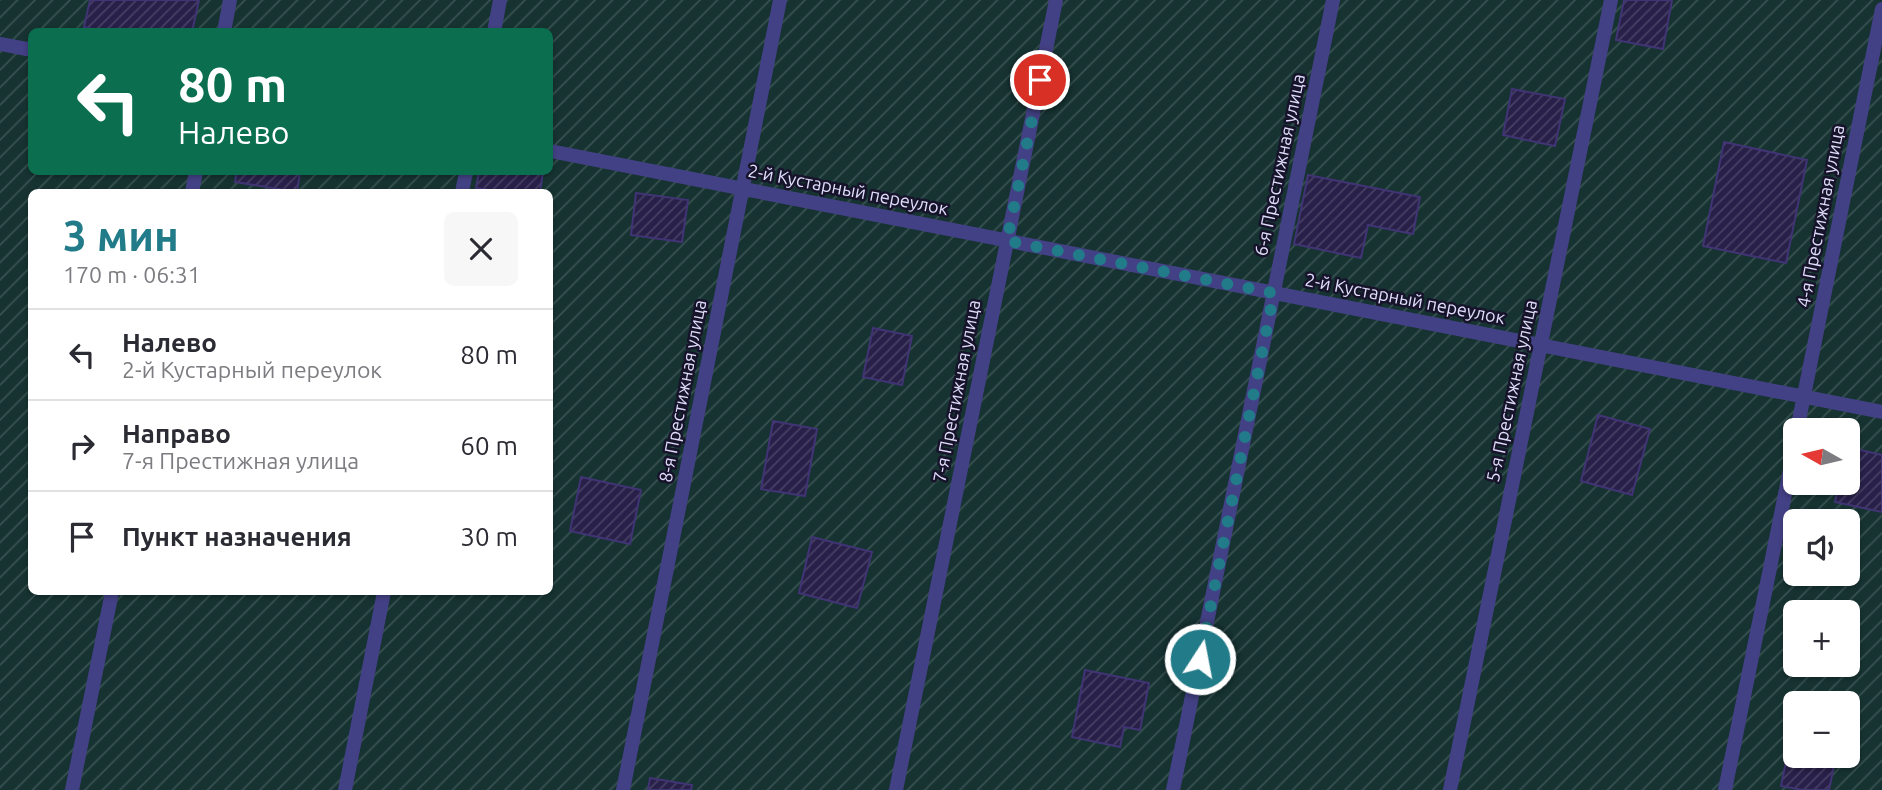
<!DOCTYPE html>
<html lang="ru">
<meta charset="utf-8">
<style>
:root{--surface:#fff;--page:#f7f7f7;--text:#2b2b33;--muted:#7c7c81;--line:#e1e1e2;--accent:#227b88}
body{margin:0;font-family:Ubuntu,sans-serif;background:var(--page);color:var(--text);height:100vh;display:flex;flex-direction:column;font-size:26px;white-space:nowrap}
*{box-sizing:border-box;margin:0}
p{font-size:23px;color:var(--muted)}
.icon{flex:none;width:38px;height:38px;fill:none;stroke:currentColor;stroke-width:2;stroke-linecap:round;stroke-linejoin:round}
.map{position:relative;flex:1;overflow:hidden}
.drawer{position:absolute;left:28px;top:189px;width:525px;height:406px;display:flex;flex-direction:column;background:var(--surface);border-radius:10px;box-shadow:0 2px 5px #0004}
.drawer>*{flex:none}
.hud{position:absolute;left:28px;top:28px;width:525px;height:147px;border-radius:10px;box-shadow:0 2px 5px #0004;background:#0b6e4f;color:#fff;overflow:hidden}
.needle{width:46px;rotate:278deg}
.tools{position:absolute;left:1783px;top:418px;display:grid;gap:14px}
.tools a{display:grid;place-items:center;width:77px;height:77px;border-radius:10px;background:var(--surface);box-shadow:0 2px 5px #0004;font-size:35px}
.pin{position:absolute;display:grid;place-items:center;width:60px;height:60px;color:#fff;margin:-30px;border:4px solid #fff;border-radius:50%;box-shadow:0 2px 7px #0007}
.me{position:absolute;width:77px;margin:-38px;rotate:11deg;stroke-linejoin:round;filter:drop-shadow(0 0 5px #0008)}
.turn{display:flex;align-items:center;gap:24px;height:147px;padding:0 35px;font-size:32px}
.turn .icon{width:91px;height:91px;stroke-width:2.5}
.turn b{display:block;font-size:49px;line-height:60px}
.round{display:grid;place-items:center;flex:none;width:74px;height:74px;border-radius:10px;background:var(--page)}
.summary{display:flex;align-items:center;justify-content:space-between;height:119px;padding:0 35px}
h1{font-size:42px;font-weight:700;line-height:52px;color:var(--accent)}
ul{padding:0;list-style:none}
li{display:flex;align-items:center;gap:21px;height:91px;padding:0 35px;border-top:2px solid var(--line)}
li div{flex:1}
li b{display:block;font-size:26px}
li em{font-style:normal}
.map>svg:first-child{display:block}
</style>
<div class="map">
<svg width="1882" height="790" viewBox="0 0 1882 790">
<defs>
<pattern id="garden-furrows" width="10" height="10" patternUnits="userSpaceOnUse" patternTransform="scale(1.75)"><rect width="10" height="10" fill="#163332"/><path d="M-1 1l2-2M0 10L10 0M9 11l2-2" fill="none" stroke="#385051"/></pattern>
<pattern id="building-hatch" width="6" height="6" patternUnits="userSpaceOnUse" patternTransform="scale(1.75)"><rect width="6" height="6" fill="#282049"/><path d="M-1 1l2-2M0 6l6-6M5 7l2-2" fill="none" stroke="#474064"/></pattern>
</defs>
<rect width="100%" height="100%" fill="#16132a"/>
<path fill="url(#garden-furrows)" fill-rule="evenodd" d="M0 0H1882V790H0ZM32 32H550V172H32ZM32 192H550V592H32ZM1796 430H1848V483H1796ZM1796 522H1848V574H1796ZM1796 612H1848V665H1796ZM1796 704H1848V756H1796Z"/>
<path fill="url(#building-hatch)" stroke="#403474" stroke-width="2" d="M90 0H199L192 32H104L84 27Z
M1624 0H1672L1663 49 1616 40Z
M1512 89 1565 99 1555 146 1503 135Z
M1724 142 1807 160 1786 263 1703 246Z
M237 172H300L297 192 235 182Z
M479 172H543L540 192H502L476 188Z
M1308 175 1420 197 1413 234 1368 225 1361 258 1294 244Z
M636 193 688 200 682 242 631 235Z
M873 328 912 336 902 385 863 377Z
M1598 415 1650 429 1632 495 1581 481Z
M773 421 817 429 805 496 761 489Z
M1848 447 1882 455V512L1835 502 1839 483H1848Z
M581 477 641 490 630 544 570 531Z
M812 537 872 552 857 608 799 593Z
M1085 670 1149 683 1140 730 1124 727 1120 747 1072 737Z
M1791 737 1796 738V756H1836L1829 790H1803L1781 786Z
M650 778 692 785 691 790H648Z"/>
<g fill="none" stroke-linecap="round" stroke-linejoin="round">
<path stroke="#434185" stroke-width="14" d="M224 32 230 0
M494 32 500 0
M0 44 32 50
M550 151 1882 412
M192 192 196 172
M462 192 466 172
M1797 430 1882 9
M72 790 112 592
M345 790 384 592
M623 790 780 0
M896 790 1056 0
M1173 790 1333 0
M1450 790 1611 0
M1725 790 1796 440"/>
</g>
<g fill="none" stroke-linecap="round" stroke-linejoin="round">
<path stroke="#227b88" stroke-width="12" stroke-dasharray="0 21.6" d="M1040 80 1007 241 1274 293 1200 659"/>
</g>
<g text-anchor="middle" stroke-width="5" stroke-linejoin="round" paint-order="stroke">
<g font-size="18" fill="#e1defd" stroke="#16132a">
<text transform="translate(1280 165) rotate(-78)" y="6">6-я Престижная улица</text>
<text transform="translate(848 190) rotate(11)" y="6">2-й Кустарный переулок</text>
<text transform="translate(1821 216) rotate(-79)" y="6">4-я Престижная улица</text>
<text transform="translate(1405 299) rotate(11)" y="6">2-й Кустарный переулок</text>
<text transform="translate(683 391) rotate(-79)" y="6">8-я Престижная улица</text>
<text transform="translate(957 391) rotate(-79)" y="6">7-я Престижная улица</text>
<text transform="translate(1512 391) rotate(-78)" y="6">5-я Престижная улица</text>
</g>
</g>
</svg>
<div class="tools">
<a><svg class="needle" viewBox="-14 -14 28 28"><path d="M0-13l5 13h-10z" fill="#e53935"/><path d="M0 13l5-13h-10z" fill="#7c7c81"/></svg></a>
<a><svg class="icon" aria-label="sound" viewBox="0 0 24 24"><path d="M4 9h4l5-4v14l-5-4H4zM17 9q2 3 0 6"/></svg></a>
<a>+</a>
<a>−</a>
</div>
<div class="pin" style="left:1040px;top:80px;background:#d93025"><svg class="icon" aria-label="arrive" viewBox="0 0 24 24"><path d="M6 21V4h12l-3 4 3 4H6"/></svg></div>
<svg class="me" style="left:1200px;top:659px" viewBox="-20 -20 40 40"><circle r="17" fill="#227b88" stroke="#fff" stroke-width="3"/><path d="M0-11L8 9 0 5-8 9z" fill="#fff"/></svg>
<div class="hud">
<div class="turn"><svg class="icon" aria-label="left" viewBox="0 0 24 24"><path d="M17 20v-9H6M10 6l-5 5 5 5"/></svg><div><b>80 m</b>Налево</div></div>
</div>
<section class="drawer">
<div class="summary"><div><h1>3 мин</h1><p>170 m · 06:31</p></div><a class="round"><svg class="icon" aria-label="close" viewBox="0 0 24 24"><path d="M6 6l12 12M18 6L6 18"/></svg></a></div>
<ul>
<li><svg class="icon" aria-label="left" viewBox="0 0 24 24"><path d="M17 20v-9H6M10 6l-5 5 5 5"/></svg><div><b>Налево</b><p>2-й Кустарный переулок</p></div><em>80 m</em></li>
<li><svg class="icon" aria-label="right" viewBox="0 0 24 24"><path d="M7 20v-9h11M14 6l5 5-5 5"/></svg><div><b>Направо</b><p>7-я Престижная улица</p></div><em>60 m</em></li>
<li><svg class="icon" aria-label="arrive" viewBox="0 0 24 24"><path d="M6 21V4h12l-3 4 3 4H6"/></svg><div><b>Пункт назначения</b></div><em>30 m</em></li>
</ul>
</section>
</div>
